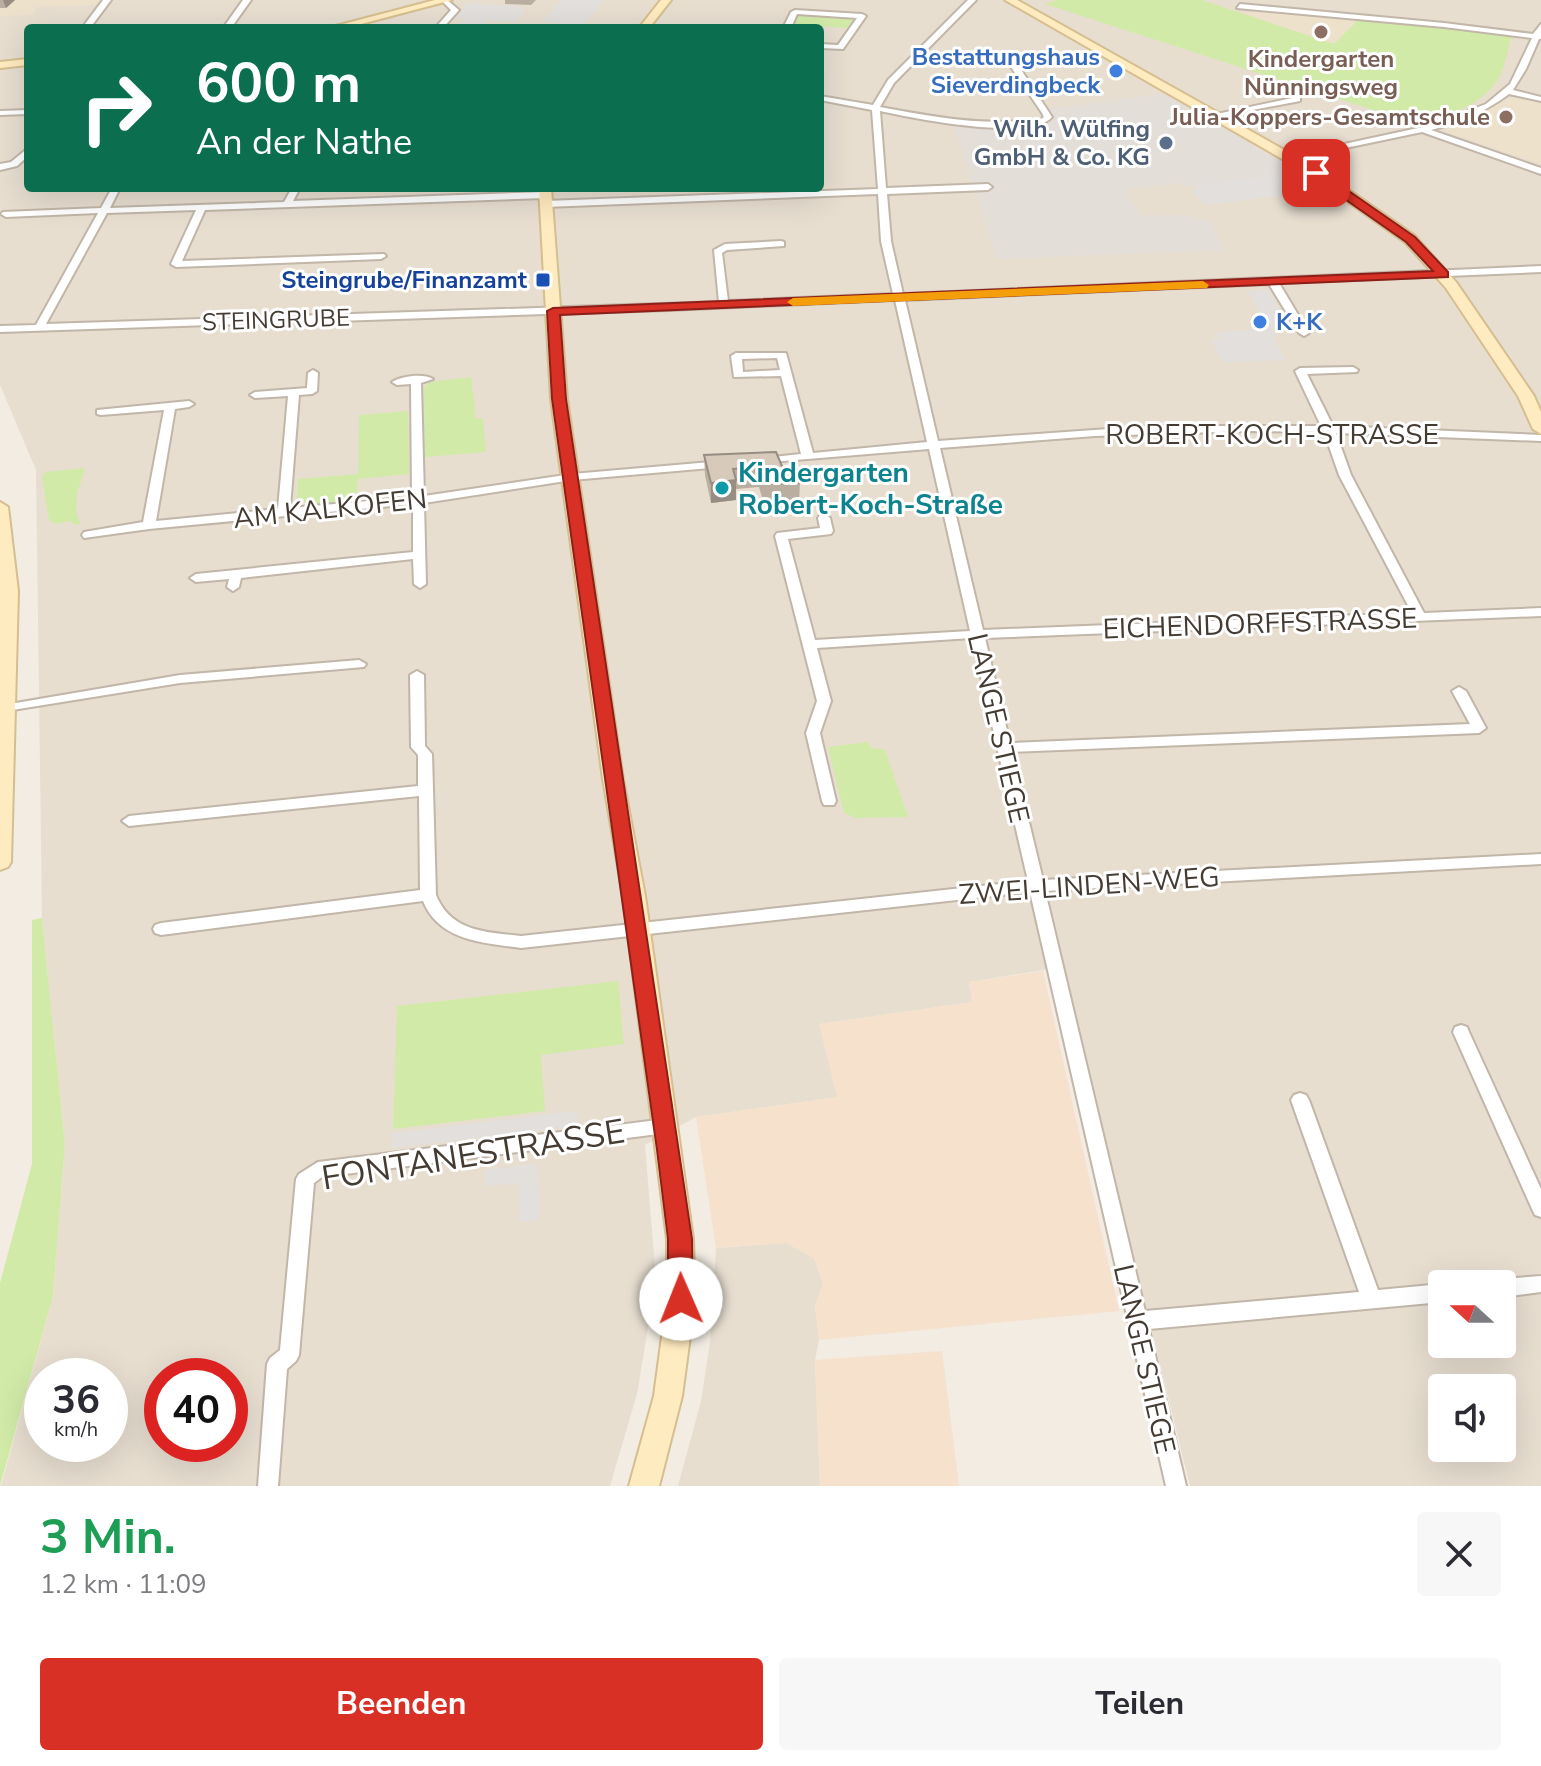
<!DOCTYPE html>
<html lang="de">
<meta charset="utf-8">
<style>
:root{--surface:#fff;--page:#f7f7f7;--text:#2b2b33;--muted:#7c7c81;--accent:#d93025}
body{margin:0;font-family:"Nunito Sans",sans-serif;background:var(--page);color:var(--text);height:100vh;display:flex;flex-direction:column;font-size:30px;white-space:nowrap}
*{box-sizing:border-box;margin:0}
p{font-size:26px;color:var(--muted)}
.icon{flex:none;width:44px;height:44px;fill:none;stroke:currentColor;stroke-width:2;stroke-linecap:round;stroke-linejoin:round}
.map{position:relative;height:1486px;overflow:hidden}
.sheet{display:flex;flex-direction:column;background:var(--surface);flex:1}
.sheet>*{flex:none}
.top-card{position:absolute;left:24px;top:24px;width:800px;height:168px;border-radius:8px;box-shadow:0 8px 32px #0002;background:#0b6e4f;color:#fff;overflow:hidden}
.needle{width:52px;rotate:291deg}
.controls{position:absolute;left:1428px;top:1270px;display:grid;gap:16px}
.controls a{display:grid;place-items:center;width:88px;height:88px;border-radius:8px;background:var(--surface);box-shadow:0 8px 32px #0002;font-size:40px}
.speed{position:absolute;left:24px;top:1358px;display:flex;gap:16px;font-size:40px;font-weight:700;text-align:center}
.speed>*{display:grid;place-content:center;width:104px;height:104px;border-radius:50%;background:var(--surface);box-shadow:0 8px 32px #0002;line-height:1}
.speed small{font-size:20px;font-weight:400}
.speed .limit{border:12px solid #d22;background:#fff;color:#111}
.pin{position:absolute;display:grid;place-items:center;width:68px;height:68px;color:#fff;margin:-34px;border-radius:16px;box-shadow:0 4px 12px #0006}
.me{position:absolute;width:88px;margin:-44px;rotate:359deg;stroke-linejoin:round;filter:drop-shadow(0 0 6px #0008)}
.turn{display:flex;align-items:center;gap:28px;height:168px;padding:0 40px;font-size:36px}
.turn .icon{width:104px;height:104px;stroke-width:2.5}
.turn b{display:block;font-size:56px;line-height:68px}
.round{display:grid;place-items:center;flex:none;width:84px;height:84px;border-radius:8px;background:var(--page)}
.overview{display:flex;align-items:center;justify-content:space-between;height:136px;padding:0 40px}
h1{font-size:48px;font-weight:700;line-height:60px;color:#1e9e55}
.action{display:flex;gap:16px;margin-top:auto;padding:16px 40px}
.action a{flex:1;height:92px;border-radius:8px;background:var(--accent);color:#fff;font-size:32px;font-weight:700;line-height:92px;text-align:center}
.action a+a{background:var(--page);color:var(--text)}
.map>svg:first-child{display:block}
</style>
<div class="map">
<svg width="1541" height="1486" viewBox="0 0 1541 1486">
<rect width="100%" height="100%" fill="#f2ece3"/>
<path fill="#e7ded0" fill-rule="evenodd" d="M0 0H1541V1486H1190L1062 967 969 982 973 1002 820 1024 838 1097 696 1117 645 1145 656 1280 637 1394 610 1486H1L53 1296 65 1144 42 918 36 470 0 385ZM28 28H820V188H28ZM1442 1284H1502V1344H1442ZM42 1376H110V1444H42ZM162 1376H230V1444H162ZM1442 1388H1502V1448H1442Z
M786 1243 814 1258 823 1283 815 1306 819 1340 815 1360 820 1486H678L701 1401 710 1342 716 1248Z"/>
<path fill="#f6e1cc" d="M1043 971 1119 1311 819 1340 815 1306 823 1283 814 1258 786 1243 716 1248 696 1117 837 1097 819 1024 972 1002 969 982Z
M942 1351 959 1486H820L815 1360Z"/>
<path fill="#e4ded8" d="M1164 93 1300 172 1183 187 1179 183 1126 190 1141 216 1186 215 1210 221 1225 250 997 259 953 122 1041 125 1054 117 1047 107 1058 108Z"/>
<path fill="#ede1cb" d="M0 0H103L98 5 37 7 32 15 0 16Z
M1262 10 1359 19 1334 44 1241 14Z
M1512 97 1541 103V164L1443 131Z"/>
<path fill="#d1eaa8" d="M1056 0H1202L1334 44 1359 19 1512 36C1508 48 1506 62 1501 73 1486 108 1440 117 1408 128L1376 111 1045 4Z
M808 14 851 16 856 18 850 28 793 25 798 16Z
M471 377 476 419 483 418 486 452 425 457 424 387 430 382Z
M408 411 409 474 358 479 357 500 312 505 297 500 298 479 358 474 359 415Z
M85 468C80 487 70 505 81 524L75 525 71 521 56 524 49 520 42 477 45 472Z
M868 742 872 748 885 750 908 817 856 818 844 813 828 747Z
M42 918 65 1144 53 1296 0 1486V1283L32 1164V920Z
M618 981 624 1044 541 1055 545 1111 393 1129 397 1006Z"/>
<path fill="#e2dfdc" d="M562 0H604L583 26 542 22Z
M468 3 521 7 524 12 515 22 487 20 480 28H456L465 19 455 18Z
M1300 172 1328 190 1205 205 1192 190 1198 189 1195 185Z
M1268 290 1291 328 1273 336 1285 360 1223 362 1211 339H1220L1217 332 1271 329 1248 291Z
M577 1111 579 1126 392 1148 393 1133Z
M537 1164 539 1220 520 1222 519 1183 485 1186V1170Z"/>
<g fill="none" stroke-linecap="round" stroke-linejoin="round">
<g stroke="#c1b6a8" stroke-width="4">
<path id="street" d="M103 0H111L90 28H82Z
M243 0H251L231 28H223Z
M441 0H447L459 10 443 28H435L451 10Z
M968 0H976L894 83 880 107C934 117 987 127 1041 119L1044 117 1042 113 1011 67 1015 65H1018L1052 117C1030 142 912 118 880 111L886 188 988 184 992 187 988 190 887 194 891 241 903 294 1541 266V272L1279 283 1309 333 1304 336 1299 333 1269 284 905 300 938 441 1151 426H1321L1295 371 1300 368 1353 367 1358 370 1357 372 1307 374 1333 426 1541 435V441L1336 433 1351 475 1424 613 1541 608V616L985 638 1010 743 1470 724 1452 691 1459 687 1466 691 1486 728 1479 733 1012 752 1043 880 1541 854V864L1045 891 1145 1311 1359 1292 1291 1100 1294 1095 1300 1093 1306 1095 1309 1100 1378 1290 1442 1284V1302L1149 1329 1186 1486H1166L1030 892 521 948C484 943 439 941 423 901L161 935 155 933 153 929 155 925 161 923 420 890 419 796 129 826 122 821 129 816 418 786V755L411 747 410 675 417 671 424 675 425 746 432 754 436 895C451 932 486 932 521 936L1028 881 972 638 817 648 831 701 820 733 836 801 834 805H824L822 801 806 733 817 701 775 536 777 533 820 528 818 518 820 515 824 514 830 518 833 531 831 534 788 539 815 640 970 631 929 449 759 463 757 461 763 458 801 454 781 376 734 377 731 356 736 353H786L813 453 927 442 895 300 669 310 0 332V326L36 325 98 213 6 217 1 214 3 212 101 208 112 188H120L110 208 284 202 292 188H300L293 201 545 192 549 195 545 198 205 210 182 261 384 254 386 256 381 259 176 267 171 264 196 210 107 213 46 324 719 302 714 250 725 244 781 241 784 242V246L727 250 722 253 728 301 893 294 881 241 878 194 545 207 541 204 545 201 878 189 872 110 820 100V96L873 105 888 80ZM777 358 780 370 743 372 742 359ZM1248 431 1324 432 1339 475 1412 613 983 630 940 448 1095 436Z
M1240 4 1444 23 1533 34 1541 24V39H1539L1526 69 1513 90 1541 97V101L1509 94C1485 112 1459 123 1431 130L1541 168V174L1422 132 1288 160 1284 157 1432 125 1486 104 1510 84 1532 38 1444 27 1237 8Z
M795 10 862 14 866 16 843 49 820 48V44L838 45 857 18 797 14 791 28H783L791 12Z
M1297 97H1300V101L1216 117 1212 115Z
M28 110V114L0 115V111Z
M28 148V156L17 166 0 170V164L11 162Z
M313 370 318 373 317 391 312 394 299 395 290 508 412 497 411 384 397 385 392 382C401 376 424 373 433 379L421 383 424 496 572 474 722 461 728 464 722 467 572 480 424 503 426 584 420 588 414 584 413 559 241 578 239 587 233 591 227 587 229 579 196 582 190 578 196 574 413 552V504L149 529 84 538 82 535 84 532 143 522 164 410 101 415 97 414V410L189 401 194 404 189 407 175 409 156 521 278 509 288 396 255 398 250 395 255 392 307 388 308 373Z
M359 660 366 664 364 667 180 683 0 712V706L4 705 180 675Z
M1461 1025 1467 1027 1469 1032 1541 1189V1217L1535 1215 1532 1209 1453 1032 1455 1027Z
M666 1119 672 1121 675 1126 672 1131 666 1133 322 1177 314 1183 299 1355 296 1361 287 1369 278 1486H258L267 1364 270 1358 280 1350 296 1179 299 1174 318 1162Z
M1541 1276V1292L1502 1297V1284H1494L1502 1279Z"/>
</g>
<g stroke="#d5be8f" stroke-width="4">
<path id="secondary" d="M435 0H452L346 28H328Z
M661 0H671L649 28H639Z
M1005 0H1017L1320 170 1415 236 1456 282 1534 396 1541 412V434L1533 429 1518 396 1446 288 1405 242 1312 176Z
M28 59V65L0 68V62Z
M539 188H551L567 399 623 779 645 896 693 1239 695 1299 682 1396 659 1486H629L654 1396 667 1299V1239L623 896 603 779 551 399Z
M0 502 8 507 18 591 11 862 8 867 0 870Z"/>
</g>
<use href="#street" fill="#fff" fill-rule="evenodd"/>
<use href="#secondary" fill="#ffebc0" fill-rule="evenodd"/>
</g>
<path fill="#baaea0" d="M0 0H15L6 8H0Z
M505 0H536L531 5 505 4Z
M704 455 784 471 800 483 799 503 764 504 759 487 736 489V500L711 503 705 475Z"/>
<path fill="#978d82" d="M3 0H15L6 8Z
M736 480V500L711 503V483Z"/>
<path fill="#d8caba" stroke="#978d82" stroke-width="2" d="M776 452 784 471 796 470 800 483 764 484 759 467 733 469 736 480 711 483 704 455Z"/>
<path fill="#d93025" stroke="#8d1f18" stroke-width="2" d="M1312 171H1320L1415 237 1448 272V277L560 315 566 399 692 1239 693 1299 689 1307 681 1310 672 1307 668 1299V1239L657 1150 552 399 547 311 553 308 1433 271 1406 242 1312 176Z"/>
<path fill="#f59e0b" d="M1203 281 1209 285 1207 288 793 306 787 302 793 298Z"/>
<g fill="#8d6e63" stroke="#fff" stroke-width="3">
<circle cx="1321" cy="32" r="8"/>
<circle cx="1506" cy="117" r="8"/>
</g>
<g fill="#3f7fe0" stroke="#fff" stroke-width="3">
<circle cx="1116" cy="71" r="8"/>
<circle cx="1260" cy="322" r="8"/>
</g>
<circle fill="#5c6f8a" stroke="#fff" stroke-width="3" cx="1166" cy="143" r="8"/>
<rect fill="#1a4fb4" stroke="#fff" stroke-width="3" x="535" y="272" width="16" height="16" rx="4"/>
<circle fill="#0f9aa8" stroke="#fff" stroke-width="3" cx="722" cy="488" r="8"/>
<g text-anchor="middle" stroke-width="6" stroke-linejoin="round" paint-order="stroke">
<g font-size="24" font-weight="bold" fill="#366cbe" stroke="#fff" text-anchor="end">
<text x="1100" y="65">Bestattungshaus<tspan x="1100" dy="28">Sieverdingbeck</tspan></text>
<text x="1276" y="330" text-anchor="start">K+K</text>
</g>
<g font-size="24" font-weight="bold" fill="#785e54" stroke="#fff">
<text x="1321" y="67">Kindergarten<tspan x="1321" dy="28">Nünningsweg</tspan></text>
<text x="1490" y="125" text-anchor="end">Julia-Koppers-Gesamtschule</text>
</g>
<g font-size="24" font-weight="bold" fill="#4e5e75" stroke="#fff" text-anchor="end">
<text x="1150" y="137">Wilh. Wülfing<tspan x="1150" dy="28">GmbH &amp; Co. KG</tspan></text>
</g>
<g font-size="24" font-weight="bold" fill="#164399" stroke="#fff" text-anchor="end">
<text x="527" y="288">Steingrube/Finanzamt</text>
</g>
<g font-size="24" fill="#443c33" stroke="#fff">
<text transform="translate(276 320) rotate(-2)" y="8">STEINGRUBE</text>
</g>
<g font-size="28" fill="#443c33" stroke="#fff">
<text x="1272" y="444">ROBERT-KOCH-STRASSE</text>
<text transform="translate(330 508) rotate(-6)" y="10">AM KALKOFEN</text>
<text transform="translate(1260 623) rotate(-2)" y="10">EICHENDORFFSTRASSE</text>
<text transform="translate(999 728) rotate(77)" y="10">LANGE STIEGE</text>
<text transform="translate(1089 885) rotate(-4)" y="10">ZWEI-LINDEN-WEG</text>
<text transform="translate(1145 1359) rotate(77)" y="10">LANGE STIEGE</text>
</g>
<g font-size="28" font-weight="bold" fill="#0d838f" stroke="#fff" text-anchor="start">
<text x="738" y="482">Kindergarten<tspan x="738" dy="32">Robert-Koch-Straße</tspan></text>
</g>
<g font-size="34" fill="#443c33" stroke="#fff">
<text transform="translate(473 1154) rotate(-9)" y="12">FONTANESTRASSE</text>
</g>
</g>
</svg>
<div class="controls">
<a><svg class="needle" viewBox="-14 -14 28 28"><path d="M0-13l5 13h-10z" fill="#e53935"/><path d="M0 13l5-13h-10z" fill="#7c7c81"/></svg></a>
<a><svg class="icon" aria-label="sound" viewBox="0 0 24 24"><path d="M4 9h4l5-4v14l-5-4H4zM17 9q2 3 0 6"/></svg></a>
</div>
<div class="speed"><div>36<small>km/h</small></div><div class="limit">40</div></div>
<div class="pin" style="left:1316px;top:173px;background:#d93025"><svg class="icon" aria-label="arrive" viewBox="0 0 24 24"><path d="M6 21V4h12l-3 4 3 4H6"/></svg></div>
<svg class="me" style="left:681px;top:1299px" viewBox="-20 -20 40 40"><circle r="19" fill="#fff"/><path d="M0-13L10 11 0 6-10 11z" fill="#d93025"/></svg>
<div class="top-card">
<div class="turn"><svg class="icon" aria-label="right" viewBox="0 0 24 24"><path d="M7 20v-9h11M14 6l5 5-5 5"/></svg><div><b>600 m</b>An der Nathe</div></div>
</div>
</div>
<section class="sheet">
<div class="overview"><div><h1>3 Min.</h1><p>1.2 km · 11:09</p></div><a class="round"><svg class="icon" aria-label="close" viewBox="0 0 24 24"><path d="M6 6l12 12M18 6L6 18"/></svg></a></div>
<div class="action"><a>Beenden</a><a>Teilen</a></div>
</section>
